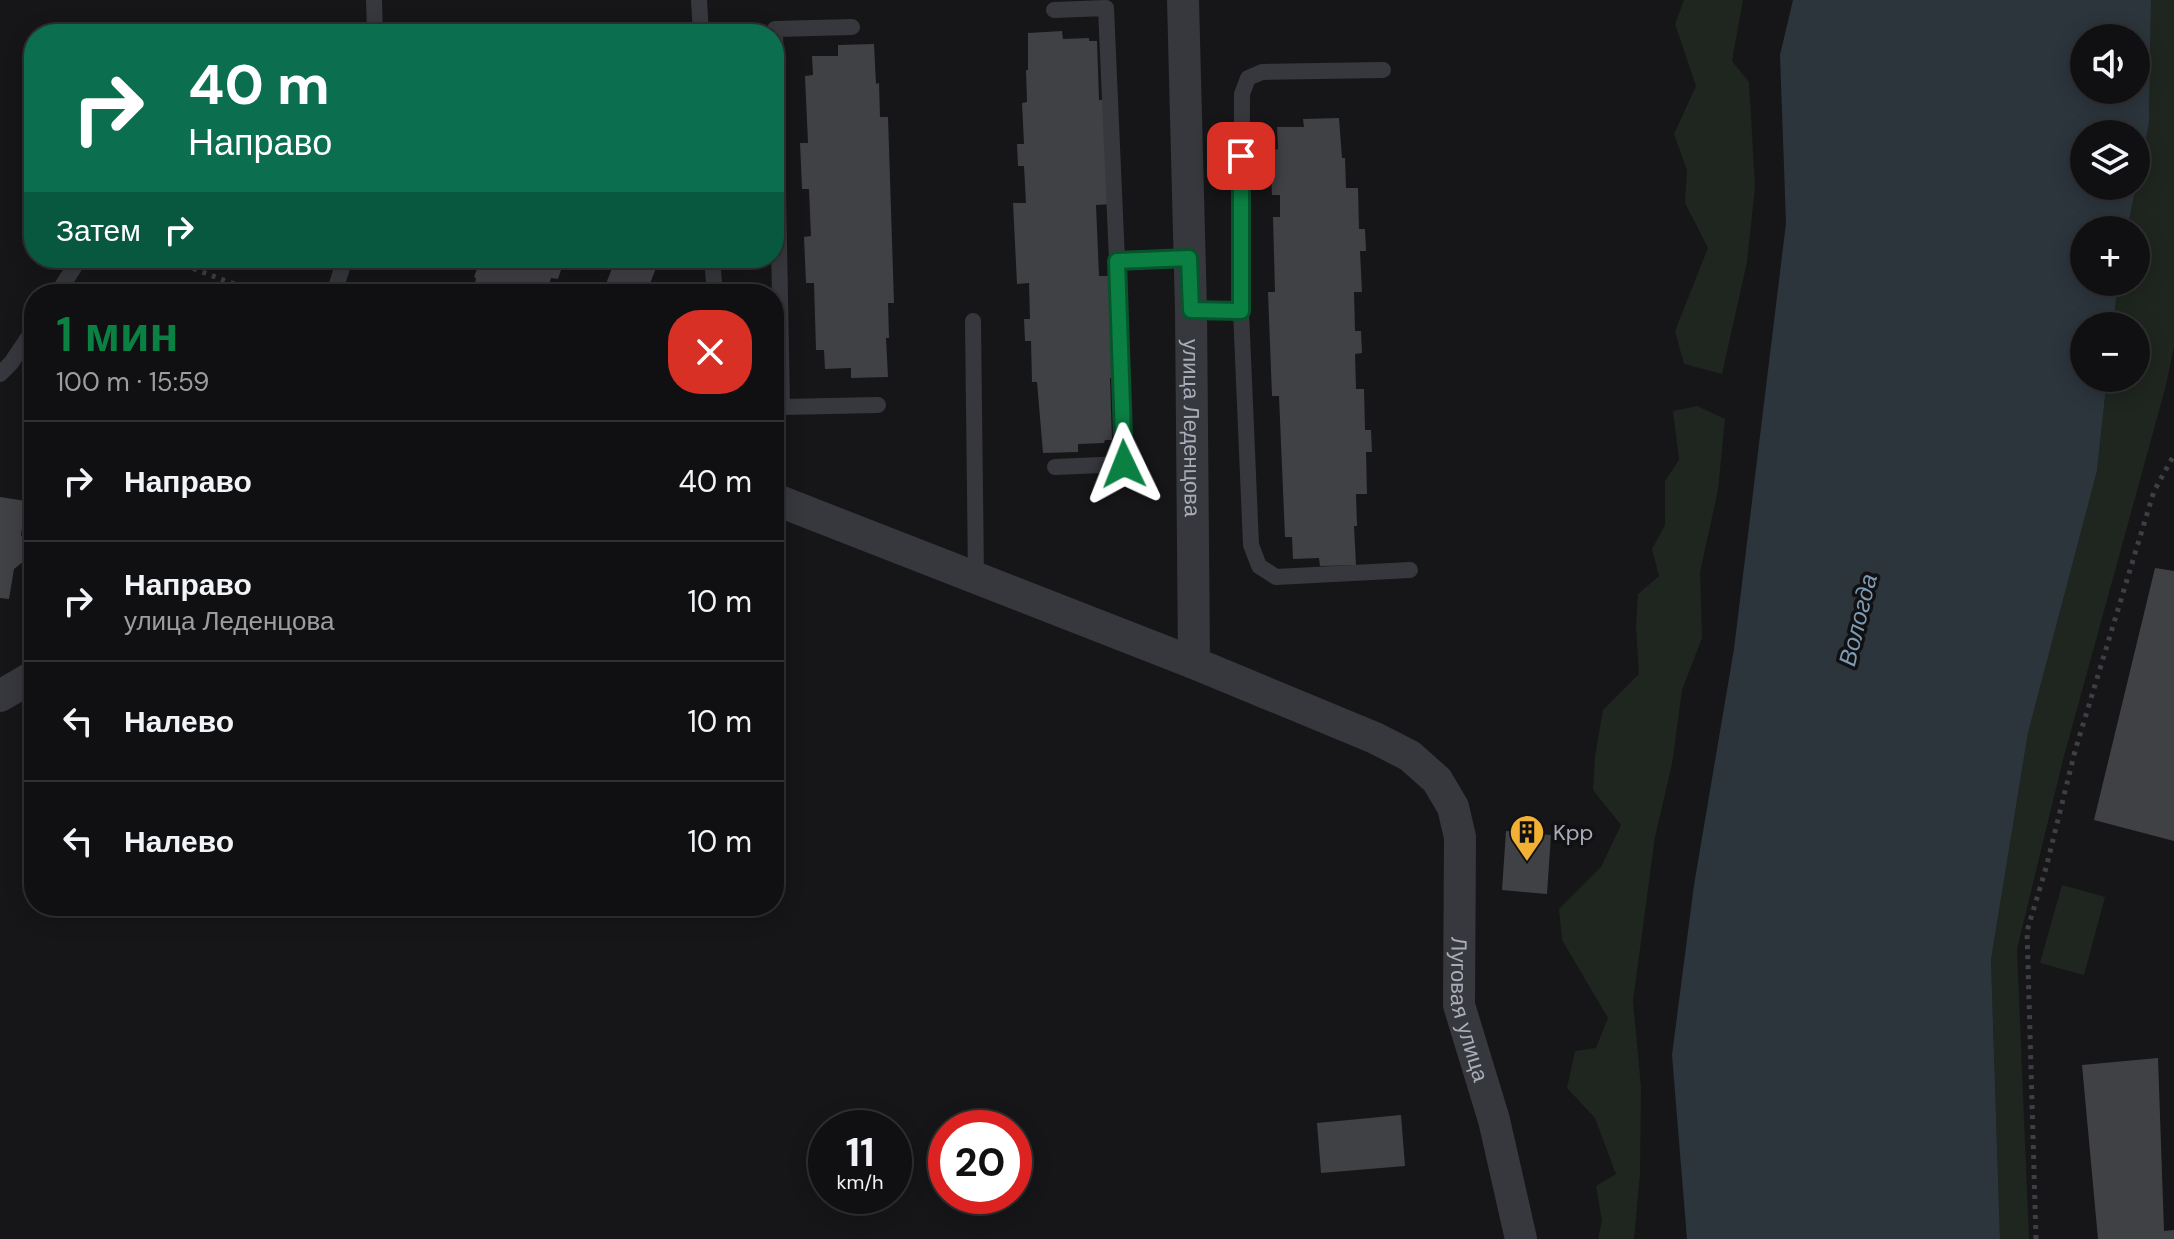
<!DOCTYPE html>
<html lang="ru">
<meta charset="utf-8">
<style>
:root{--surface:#101012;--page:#19191b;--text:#f1f3f6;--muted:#9c9d9f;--line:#303032;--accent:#0b8043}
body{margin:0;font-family:"DM Sans",sans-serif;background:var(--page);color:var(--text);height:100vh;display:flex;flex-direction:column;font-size:30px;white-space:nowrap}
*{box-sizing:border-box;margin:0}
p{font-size:26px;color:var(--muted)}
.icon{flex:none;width:44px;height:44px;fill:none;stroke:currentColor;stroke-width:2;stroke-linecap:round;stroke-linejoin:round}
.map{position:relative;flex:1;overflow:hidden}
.side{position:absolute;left:24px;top:284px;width:760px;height:632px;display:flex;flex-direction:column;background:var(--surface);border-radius:32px;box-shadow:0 4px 20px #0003,0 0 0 2px var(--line)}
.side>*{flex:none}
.guide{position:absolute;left:24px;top:24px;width:760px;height:244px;border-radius:32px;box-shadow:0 4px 20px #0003,0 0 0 2px var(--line);background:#0b6e4f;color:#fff;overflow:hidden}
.controls{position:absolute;left:2070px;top:24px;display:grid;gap:16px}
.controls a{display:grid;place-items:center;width:80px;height:80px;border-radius:50%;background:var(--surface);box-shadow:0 4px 20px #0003,0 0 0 2px var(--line);font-size:40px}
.speed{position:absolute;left:808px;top:1110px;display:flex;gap:16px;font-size:40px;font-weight:700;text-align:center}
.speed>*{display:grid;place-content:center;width:104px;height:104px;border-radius:50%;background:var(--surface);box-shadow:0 4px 20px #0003,0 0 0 2px var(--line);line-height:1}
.speed small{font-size:20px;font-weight:400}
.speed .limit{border:12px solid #d22;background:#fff;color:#111}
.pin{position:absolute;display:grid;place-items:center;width:68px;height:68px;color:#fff;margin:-34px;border-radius:16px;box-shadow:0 4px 12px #0006}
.me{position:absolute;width:88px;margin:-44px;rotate:358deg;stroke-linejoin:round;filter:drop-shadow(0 0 6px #0008)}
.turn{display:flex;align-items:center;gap:28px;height:168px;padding:0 32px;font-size:36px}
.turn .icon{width:104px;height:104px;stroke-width:2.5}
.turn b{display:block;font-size:56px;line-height:68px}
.then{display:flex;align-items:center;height:76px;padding:0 32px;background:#0003;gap:16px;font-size:30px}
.round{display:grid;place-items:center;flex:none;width:84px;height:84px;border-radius:32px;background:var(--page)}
.overview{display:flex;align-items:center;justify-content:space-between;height:136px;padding:0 32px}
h1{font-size:48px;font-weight:600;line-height:60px;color:var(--accent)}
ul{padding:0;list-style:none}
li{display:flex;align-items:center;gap:24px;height:120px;padding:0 32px;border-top:2px solid var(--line)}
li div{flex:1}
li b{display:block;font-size:30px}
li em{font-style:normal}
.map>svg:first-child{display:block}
</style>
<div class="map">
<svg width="2174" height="1239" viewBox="0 0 2174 1239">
<rect width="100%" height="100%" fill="#161618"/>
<path fill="#1e261f" d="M1684 0H1743L1732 61 1749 82 1755 187 1747 262 1722 374 1684 364 1675 331 1708 248 1685 203 1687 170 1674 134 1696 86 1675 24Z
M2151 0H2174V347L2165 389 2063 760 2017 949 2029 1239H2000L1991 960 2028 733 2097 471 2107 378H2136V326H2113L2118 282H2136V230H2127L2149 124Z
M1697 406 1725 419 1718 490 1700 572 1702 638 1682 690 1672 764 1655 837 1633 1001 1641 1087 1640 1173 1634 1239H1598L1602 1221 1596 1186 1616 1174 1595 1118 1567 1088 1575 1051 1596 1048 1608 1018 1562 940 1559 909 1601 867 1621 825 1593 790 1595 756 1603 710 1639 674 1636 627 1638 594 1659 576 1652 549 1665 525V481L1679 460 1673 411Z
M2062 885 2105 897 2084 975 2040 963Z"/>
<path fill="#2c353c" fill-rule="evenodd" d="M1793 0H2151L2149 124 2127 230H2084V282H2118L2113 326H2084V378H2107L2097 471 2028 733 1991 960 2000 1239H1687L1672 1055 1694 885 1734 649 1786 223 1780 55ZM2084 38H2136V90H2084ZM2084 134H2136V186H2084Z"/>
<path fill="#404145" d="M550 24 551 34H510V29Z
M1062 31 1063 39 1089 38V41H1097L1099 100H1107L1111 204 1096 205 1099 276H1113L1117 378H1110L1112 440H1105L1104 443 1078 444V452L1043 453 1037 382H1032L1031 341H1025L1024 319H1030L1029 283 1017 284 1013 203H1026L1024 166H1018L1017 144H1024L1022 103 1027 102 1026 70H1028V33Z
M874 44 876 84 879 83 880 117H888L894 303H888L889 338H886L888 377 851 378V368L825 369 824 350H816L814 283H806L804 237 811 236 809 189H802L800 143H808L805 76 813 75 812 56H838V45Z
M1339 118 1342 158H1345L1346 188H1358L1359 229H1365L1366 251H1360L1362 292H1354L1355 331H1361L1362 353 1355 354 1356 389H1364L1365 430H1371L1372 452H1366L1367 494H1356L1357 526H1354L1356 565 1320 566 1319 558 1293 559 1292 537H1285L1279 396H1272L1268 292H1275L1273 217H1280V195H1272L1270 150 1278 149 1277 127H1304L1303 119Z
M481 258H565L558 279 551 278 546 294H537L515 286 513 290 494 284 491 293 475 284 476 278 474 277Z
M616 258H646L658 263 646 294H602Z
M0 497 26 501 21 535 34 553 14 569 9 599 0 598Z
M2155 568 2174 571V841L2094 820Z
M1506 831 1551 835 1547 894 1502 890Z
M2158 1058 2164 1231 2174 1230V1239H2098L2082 1065Z
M1401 1115 1405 1166 1321 1173 1317 1123Z"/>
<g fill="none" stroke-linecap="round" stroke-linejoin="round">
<path stroke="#3d3f44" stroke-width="5" stroke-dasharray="4 6" stroke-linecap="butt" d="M165 258 261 294
M2036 1239 2027 931 2046 868 2075 751 2154 491 2174 455"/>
<path stroke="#37383d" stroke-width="16" d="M374 0 375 34
M699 0 701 34
M1054 10 1106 8 1117 261 1189 258
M852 27 775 29 782 407 878 405
M712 258 715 294
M57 294 80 258
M334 294 345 258
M1191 310 1241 311 1251 545 1259 566 1276 577 1410 570
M1241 311 1242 94 1248 78 1262 72 1383 70
M973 321 976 578
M0 374 11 363 34 329
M1055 467 1124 464 1117 261"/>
<g stroke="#37383d" stroke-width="32">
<path id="s1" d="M1183 0 1191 310 1194 663"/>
<path id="s2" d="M774 499 1194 663 1375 738 1410 756 1437 780 1453 807 1460 837 1459 1005 1494 1120 1521 1239"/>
<path d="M0 696 34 676"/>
</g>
</g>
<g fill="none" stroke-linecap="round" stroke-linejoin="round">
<g stroke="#07532c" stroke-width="20">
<path id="route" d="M1124 464 1117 261 1189 258 1191 310 1241 311V156"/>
</g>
<use href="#route" stroke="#0b8043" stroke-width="14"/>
</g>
<defs>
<g id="building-pin" transform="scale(1.8)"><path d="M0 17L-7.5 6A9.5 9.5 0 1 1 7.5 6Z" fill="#f2b134" stroke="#111113"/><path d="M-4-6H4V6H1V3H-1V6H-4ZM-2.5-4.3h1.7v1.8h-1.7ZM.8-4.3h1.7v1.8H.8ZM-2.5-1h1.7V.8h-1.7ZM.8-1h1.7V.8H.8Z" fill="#111"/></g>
</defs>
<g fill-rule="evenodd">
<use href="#building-pin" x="1527" y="832"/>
</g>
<g text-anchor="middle" stroke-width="7" stroke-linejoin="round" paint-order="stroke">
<g font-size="22" fill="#a8adb8" stroke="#111113">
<text dy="8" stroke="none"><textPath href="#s1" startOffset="428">улица Леденцова</textPath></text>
<text dy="8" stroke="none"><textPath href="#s2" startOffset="958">Луговая улица</textPath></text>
</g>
<g font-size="22" fill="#a8adb8" stroke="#111113" text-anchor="start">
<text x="1553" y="840">Kpp</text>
</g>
<g font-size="24" font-style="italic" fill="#7f9bb3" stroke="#111113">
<text transform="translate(1858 620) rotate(-76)" y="8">Вологда</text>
</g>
</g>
</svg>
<div class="controls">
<a><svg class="icon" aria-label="sound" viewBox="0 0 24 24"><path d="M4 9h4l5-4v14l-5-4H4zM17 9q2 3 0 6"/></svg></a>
<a><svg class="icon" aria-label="layers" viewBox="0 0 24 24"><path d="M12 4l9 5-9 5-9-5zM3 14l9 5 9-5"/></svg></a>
<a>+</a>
<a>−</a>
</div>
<div class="speed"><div>11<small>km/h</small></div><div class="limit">20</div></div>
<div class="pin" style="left:1241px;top:156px;background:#d93025"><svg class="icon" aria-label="arrive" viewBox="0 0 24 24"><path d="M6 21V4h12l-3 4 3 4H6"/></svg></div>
<svg class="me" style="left:1124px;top:464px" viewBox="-20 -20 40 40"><path d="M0-17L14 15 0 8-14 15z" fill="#0b8043" stroke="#fff" stroke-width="4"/></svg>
<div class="guide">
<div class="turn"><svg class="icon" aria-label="right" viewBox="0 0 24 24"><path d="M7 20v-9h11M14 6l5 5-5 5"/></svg><div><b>40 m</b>Направо</div></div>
<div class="then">Затем<svg class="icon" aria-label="right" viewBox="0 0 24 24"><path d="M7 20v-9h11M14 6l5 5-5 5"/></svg></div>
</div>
<section class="side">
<div class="overview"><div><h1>1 мин</h1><p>100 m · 15:59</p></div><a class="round" style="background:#d93025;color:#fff"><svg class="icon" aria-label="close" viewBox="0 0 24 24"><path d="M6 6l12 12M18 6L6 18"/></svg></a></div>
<ul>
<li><svg class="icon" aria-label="right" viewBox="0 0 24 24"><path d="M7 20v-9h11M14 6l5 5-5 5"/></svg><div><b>Направо</b></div><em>40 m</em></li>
<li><svg class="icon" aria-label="right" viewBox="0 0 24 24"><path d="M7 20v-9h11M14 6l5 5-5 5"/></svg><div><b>Направо</b><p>улица Леденцова</p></div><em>10 m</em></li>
<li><svg class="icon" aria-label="left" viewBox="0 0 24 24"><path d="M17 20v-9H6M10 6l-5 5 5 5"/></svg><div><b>Налево</b></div><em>10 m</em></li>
<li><svg class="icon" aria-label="left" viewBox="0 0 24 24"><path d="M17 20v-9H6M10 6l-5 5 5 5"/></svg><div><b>Налево</b></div><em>10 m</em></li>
</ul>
</section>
</div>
